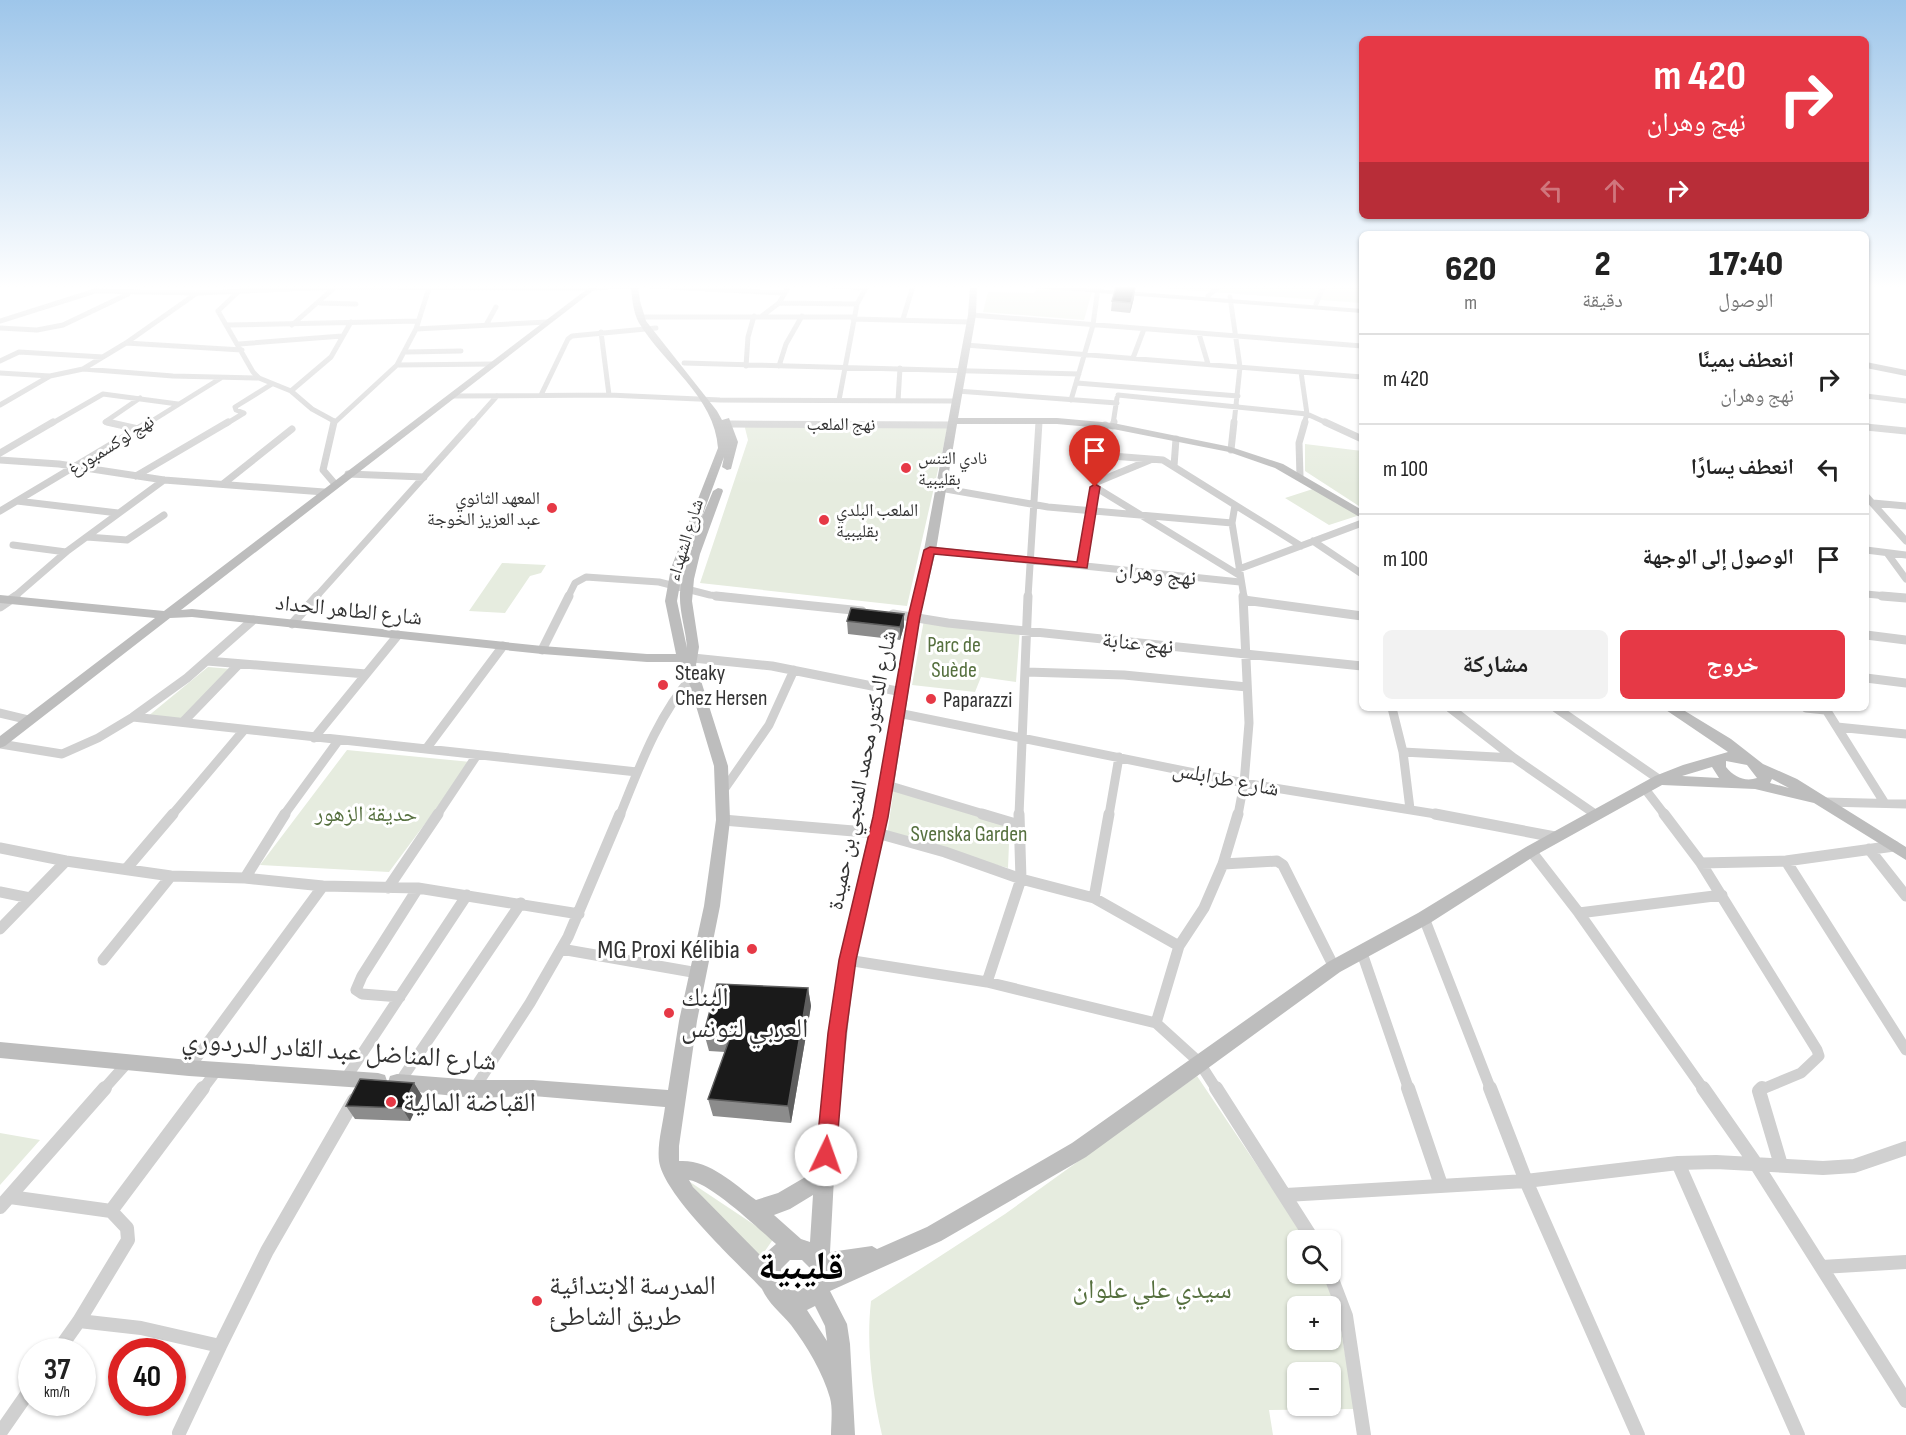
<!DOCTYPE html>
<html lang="ar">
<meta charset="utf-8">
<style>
:root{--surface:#fff;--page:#f2f2f2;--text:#222;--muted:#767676;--line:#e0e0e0;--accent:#e63946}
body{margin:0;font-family:"Sofia Sans Condensed","Noto Naskh Arabic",sans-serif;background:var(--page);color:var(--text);direction:rtl;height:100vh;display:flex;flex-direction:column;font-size:22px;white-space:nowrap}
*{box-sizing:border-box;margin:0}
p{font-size:20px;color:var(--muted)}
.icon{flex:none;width:33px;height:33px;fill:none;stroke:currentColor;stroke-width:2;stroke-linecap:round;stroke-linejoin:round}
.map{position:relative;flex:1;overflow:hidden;direction:ltr}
.sheet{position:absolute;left:1359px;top:231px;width:510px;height:480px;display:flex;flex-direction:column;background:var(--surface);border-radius:9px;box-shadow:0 2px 4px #0004;direction:rtl}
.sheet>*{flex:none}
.hud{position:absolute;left:1359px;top:36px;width:510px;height:183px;border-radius:9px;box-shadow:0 2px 4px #0004;direction:rtl;background:#e63946;color:#fff;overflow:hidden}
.fabs{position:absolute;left:1287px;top:1230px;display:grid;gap:12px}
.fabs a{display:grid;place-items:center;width:54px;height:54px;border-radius:9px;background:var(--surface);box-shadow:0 2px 4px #0004;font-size:30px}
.speed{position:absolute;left:18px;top:1338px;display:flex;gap:12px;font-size:30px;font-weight:700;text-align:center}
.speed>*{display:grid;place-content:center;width:78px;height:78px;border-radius:50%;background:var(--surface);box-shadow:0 2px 4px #0004;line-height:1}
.speed small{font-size:15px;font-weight:400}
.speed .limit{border:9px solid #d22;background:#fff;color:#111}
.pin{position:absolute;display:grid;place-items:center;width:51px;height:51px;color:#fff;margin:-62px -26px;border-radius:50% 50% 50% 0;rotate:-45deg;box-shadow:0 0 6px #0007}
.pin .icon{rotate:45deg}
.me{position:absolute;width:66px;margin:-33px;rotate:3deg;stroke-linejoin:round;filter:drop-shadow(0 0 4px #0008)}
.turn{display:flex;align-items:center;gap:21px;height:126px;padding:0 24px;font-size:27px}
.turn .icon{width:78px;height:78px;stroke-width:2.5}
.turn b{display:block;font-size:42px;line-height:51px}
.lanes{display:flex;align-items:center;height:57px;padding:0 24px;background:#0003;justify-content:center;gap:30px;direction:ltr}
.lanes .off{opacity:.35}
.eta{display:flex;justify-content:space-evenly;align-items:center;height:102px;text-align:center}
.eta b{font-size:36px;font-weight:800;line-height:42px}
.action{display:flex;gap:12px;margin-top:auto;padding:12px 24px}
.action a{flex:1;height:69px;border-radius:9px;background:var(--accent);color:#fff;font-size:24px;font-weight:800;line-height:69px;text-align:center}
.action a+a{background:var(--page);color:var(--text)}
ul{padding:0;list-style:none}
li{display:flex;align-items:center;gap:18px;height:90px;padding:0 24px;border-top:2px solid var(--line)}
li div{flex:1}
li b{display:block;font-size:22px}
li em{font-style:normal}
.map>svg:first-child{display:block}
</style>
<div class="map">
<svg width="1906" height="1435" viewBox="0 0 1906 1435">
<rect width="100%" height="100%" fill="#fff"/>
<path fill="#e6ecdf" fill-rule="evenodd" d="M1131 286H1362V303Z
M1037 287 1092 292 1084 320 983 312 988 292 1034 293Z
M744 424 948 426 907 606 700 583 748 440Z
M1305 444 1362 451V508L1305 471Z
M1316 488 1360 515 1329 525 1285 498Z
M502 563 546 565 541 573 530 576 505 613 469 611Z
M924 620 1020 629 1016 682 981 677 975 692 912 685Z
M208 667 232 669 182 721 147 717Z
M347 750 471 762 389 872 260 865Z
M894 788 1010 819 1008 868 887 835Z
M1197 1076 1307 1240H1298V1274H1326L1337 1309 1355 1409 1269 1410 1273 1435H882C872 1391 866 1345 871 1301L1005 1214ZM1298 1306H1330V1340H1298ZM1298 1372H1330V1406H1298Z
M0 1133 40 1140 0 1185Z
M687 1180 774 1238 758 1261Z"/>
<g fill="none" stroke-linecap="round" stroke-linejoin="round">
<path stroke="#d0d0d0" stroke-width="5" d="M650 286 783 293
M833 286 865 288
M238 292 218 311 253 372 259 378 291 391 312 409 334 421
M1208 296 1219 286
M1230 297 1240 367 1234 424
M320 303 356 304
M779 303 857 304
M1316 304 1324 286
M972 315 1362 346
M762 316 779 303 789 286
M640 317H854
M853 319 970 322
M903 319 913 286
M0 321 95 291 197 293 335 287 592 288 632 286
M227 325 418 321
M292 325 335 287
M486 325 496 307
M0 328 37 330 63 325 128 294
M416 329 547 322
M601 332 609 395
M1199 334 1208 364
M126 343 242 350
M239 344 342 336
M966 345 1362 377
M406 352 461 351
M1133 358 1144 329
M0 361 19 352 103 357
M684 363 1079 374
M397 365 493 364
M746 366 748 337 754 316
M779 366 786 344 802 316
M83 369 173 376 259 378
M1301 372 1307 414 1304 424
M0 373 50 376
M1077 383 1238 396
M291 391 331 357 351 322
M957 391 1117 403
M541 395 568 339 572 336 656 328
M1118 395 1307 414 1329 424
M452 396 609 395 720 400 956 401
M1866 396 1906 401
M839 400 857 304 867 286
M1071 400 1093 325 1098 288
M898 401 900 368
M0 405 50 376 83 369 126 343 197 293
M51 424 103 394 178 404
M114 424 105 422 140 398
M147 424 221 378
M226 424 244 413 236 410 235 407 272 384
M333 424 397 365 416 329 429 288
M472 424 497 396
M1039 424V421
M1113 424 1117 398"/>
<path stroke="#d0d0d0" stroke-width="7" d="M107 422 138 429
M334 422 323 470 335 484
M1325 422 1362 439
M729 424 952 425
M1113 426 1114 422
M1866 427 1906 431
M1231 450 1234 422
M0 453 53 422
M1099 455 1163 460 1235 505 1232 523 1244 597
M0 460 59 464 164 480 324 492
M1174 466 1176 439
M348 474 424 477
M136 476 228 422
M1300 476 1299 443 1305 422
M1097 482 1150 460
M223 484 292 429
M1095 487 1239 575
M940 488 1048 507 1232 523
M1866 496 1906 541
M17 501 118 513
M1873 503 1906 506
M1235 505 1301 546
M0 511 149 422
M87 537 127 540 164 515
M1313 541 1362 574
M13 545 66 552
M930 550 1240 582
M1866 550 1906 555
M1887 553 1906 579
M1083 566 1105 425
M1239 569 1362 523
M1866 594 1897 597
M14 597 66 552 164 480
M316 597 473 422
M568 597 575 583 586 577 659 582 710 595 730 597
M1028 597 1039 422"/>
<path stroke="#d0d0d0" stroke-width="9" d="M716 596 862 611
M1882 596 1906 598
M1244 600 1362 616
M0 607 16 596
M893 614 948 623 1362 666
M292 624 317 596
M1866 635 1906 640
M542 650 569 596
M693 658 772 666 902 692
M207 661 366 674
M1026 672 1124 675 1247 687
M1866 678 1906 683
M1392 708 1403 752 1410 809
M1450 708 1514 758 1595 814
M1556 708 1660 780
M1806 708 1825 710
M1825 708 1884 802
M0 713 29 720
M898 713 1244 783 1442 815
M133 717 187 678 253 620
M183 722 239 664
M1837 727 1906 734
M314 738 398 635
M0 744 62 754 98 738 133 717 637 772
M426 749 503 646
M1403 752 1514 758
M887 785 987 815
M1645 789 1665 815
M723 791 769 725 794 670
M1825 802 1906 804
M172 815 244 730
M284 815 338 741
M437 815 477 755
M620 815C639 768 658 715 692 677
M1019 815 1028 596
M1109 815 1119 757
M1238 815 1244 783 1249 723 1243 596"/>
<path stroke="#d0d0d0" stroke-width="11" d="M982 814 1019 825
M1435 814 1555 837
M1664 814 1701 863 1817 1050 1819 1056 1801 1073 1760 1090
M723 820 877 833 945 852 1021 879 1094 898 1179 946
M0 848 66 861 171 876 245 878 323 886 418 888 579 914
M1869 849 1906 896
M1531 851 1579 913 1704 1090
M1786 861 1906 1050
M1701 863 1786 861 1894 846
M1223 864 1277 861 1283 865 1334 967
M127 868 173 814
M245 878 285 814
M388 888 438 814
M0 892 30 898
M1094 898 1109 814
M1579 913 1722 895
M1424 918 1491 1090
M0 929 66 861
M561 949 698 973
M1362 953 1409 1090
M103 960 171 876
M847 960 987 982 1156 1023 1199 1062 1217 1090
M987 982 1021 879 1019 814
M400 997 362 994 356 990 362 976 418 888
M1156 1023 1179 946 1204 908 1223 864 1238 814
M189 1068 323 886
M346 1078 467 895
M399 1083 521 903
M474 1089 530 1003 568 937 620 814
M103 1090 128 1062
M202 1090 217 1070"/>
<path stroke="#d0d0d0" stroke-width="14" d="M1216 1088 1313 1240
M1408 1088 1441 1185
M1490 1088 1526 1181 1638 1435
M1703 1088 1756 1164 1906 1401
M1762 1088 1759 1091 1781 1165
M1678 1163 1798 1435
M1286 1195 1526 1181 1678 1163 1716 1162 1823 1168 1854 1166 1906 1148
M10 1197 111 1211
M0 1207 105 1088
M1822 1267 1906 1262
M1330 1274 1346 1316 1364 1435
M79 1321 141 1328 220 1346 267 1251 354 1100
M57 1352 79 1321 128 1240 127 1228 111 1211 203 1088
M0 1433 32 1387
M179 1433 220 1346"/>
<path fill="#bdbdbd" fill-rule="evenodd" d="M591 286H599L181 610 192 609 542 646 647 654H676L665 601 671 568 718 448C715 397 664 364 639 323 633 312 632 298 631 286H638L640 301 646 321 717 411 722 420 729 418 738 442 731 469 727 470 722 467 724 457 683 568 677 601 687 648C686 630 679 612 680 593 682 557 700 523 713 491L718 488 722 489 723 491 700 554 694 579 692 601 699 647 696 665 728 766 730 820 720 906 697 1021 679 1146V1161C709 1159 733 1183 756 1200L778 1193 814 1172 839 960 880 785 908 617 924 550 968 315 970 286H977L976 315 958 418H1057L1113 423 1231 447 1283 464 1362 510V517L1358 516 1275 468 1229 452 1113 429 1057 424H957L936 550 920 617 894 785 855 960 836 1141 830 1252 872 1246 877 1249 927 1227 1072 1143 1328 962 1418 913 1526 847 1655 776 1683 765 1728 752 1663 708H1680L1731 739 1763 764 1797 779 1906 847V860L1814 803 1755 789 1662 785 1536 855 1430 923 1340 972 1086 1157 941 1241 830 1291 847 1324 850 1344 855 1435H831C831 1424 833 1409 830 1398 823 1373 807 1346 791 1325 781 1313 768 1303 762 1289 737 1262 664 1196 659 1161 657 1144 663 1124 665 1107L533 1096 474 1098 397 1090 390 1088 388 1082 390 1076 397 1074 474 1080H533L668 1090 679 1021 704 906 716 820 714 766 684 666 680 662H647L542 654 192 617 170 618 5 746 0 748V736L155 618 0 603V595L164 611ZM1726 761 1747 765 1757 778C1745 782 1734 777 1726 767ZM1712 767 1719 778 1682 776ZM1772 779 1789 788 1770 783ZM689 1180C710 1183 758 1228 776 1244L768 1251 764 1259 693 1187ZM813 1195 810 1242 801 1239 774 1215 790 1209ZM790 1260H802L811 1269C813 1283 805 1292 790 1290L781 1281V1269ZM815 1306 825 1326 827 1341 807 1310Z
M1030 286H1058L1362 309V313L1034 288Z
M1866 362 1906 370V376L1866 368Z
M0 1042 189 1060 378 1073 385 1075 387 1081 385 1087 378 1089 189 1076 0 1058Z"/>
</g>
<path fill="#8c8c8c" d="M1134 298 1130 313 1111 311 1112 301Z
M847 621 904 626 900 640 848 634Z
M808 988 811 1006 791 1123 713 1116 708 1099 725 1052 709 1051 704 1033Z
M414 1083 422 1096 410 1121 355 1119 346 1106Z"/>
<path fill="#5f5f5f" d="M1135 288 1134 298 1130 313 1131 303Z
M904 614V626L900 640V627Z
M808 988 811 1006 791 1123 788 1106Z
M414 1083 422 1096 410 1121 402 1108Z"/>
<path fill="#1a1a1a" stroke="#5f5f5f" stroke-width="1.5" d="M1116 287 1135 288 1131 303 1112 301Z
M851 608 904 614 900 627 847 621Z
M717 984 808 988 788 1106 708 1099 731 1035 704 1033Z
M360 1079 414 1083 402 1108 346 1106Z"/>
<linearGradient id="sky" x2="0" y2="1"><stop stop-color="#9ec6ea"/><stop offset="0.59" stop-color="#fff"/><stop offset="1" stop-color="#fff" stop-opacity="0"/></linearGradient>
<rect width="1906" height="486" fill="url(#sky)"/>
<path fill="#e63946" stroke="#96252e" stroke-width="1.5" d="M1095 484 1100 487 1087 568 934 554 920 617 888 817 856 960 846 1033 836 1155 833 1162 826 1165 819 1162 816 1155 828 1033 839 960 873 817 908 617 924 550 930 547 1077 562 1090 487Z"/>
<g fill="#e63946" stroke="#fff" stroke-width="2">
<circle cx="906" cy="468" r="6"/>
<circle cx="552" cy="508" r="6"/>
<circle cx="824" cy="520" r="6"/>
<circle cx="663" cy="685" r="6"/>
<circle cx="931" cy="699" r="6"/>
<circle cx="752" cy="949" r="6"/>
<circle cx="669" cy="1013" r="6"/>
<circle cx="391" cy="1102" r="6"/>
<circle cx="537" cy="1301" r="6"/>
</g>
<g text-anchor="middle" stroke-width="6" stroke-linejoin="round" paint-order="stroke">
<g font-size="18" fill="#333" stroke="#fff">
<text x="841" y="430">نهج الملعب</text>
<text transform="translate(111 445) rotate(-32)" y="6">نهج لوكسمبورغ</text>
<text transform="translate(685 540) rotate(-73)" y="6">شارع الشهداء</text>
</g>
<g font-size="18" fill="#333" stroke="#fff" text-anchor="start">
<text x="918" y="464">نادي التنس<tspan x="918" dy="21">بقليبية</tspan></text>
<text x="540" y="504" text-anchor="end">المعهد الثانوي<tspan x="540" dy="21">عبد العزيز الخوجة</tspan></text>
<text x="836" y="516">الملعب البلدي<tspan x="836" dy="21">بقليبية</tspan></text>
</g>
<g font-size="22" fill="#333" stroke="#fff">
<text transform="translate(1156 573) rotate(6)" y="8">نهج وهران</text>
<text transform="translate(349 609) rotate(6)" y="8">شارع الطاهر الحداد</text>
<text transform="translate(1138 642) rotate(6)" y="8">نهج عنابة</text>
<text transform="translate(861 770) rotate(-79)" y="8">شارع الدكتور محمد المنجي بن حميدة</text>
<text transform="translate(1226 778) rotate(11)" y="8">شارع طرابلس</text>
</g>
<g font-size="22" fill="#56703f" stroke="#fff">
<text x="954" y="652">Parc de<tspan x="954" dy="25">Suède</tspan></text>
<text x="366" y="821">حديقة الزهور</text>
<text x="969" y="841">Svenska Garden</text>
</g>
<g font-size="22" fill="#333" stroke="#fff" text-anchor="start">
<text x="675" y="680">Steaky<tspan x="675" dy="25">Chez Hersen</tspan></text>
<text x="943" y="707">Paparazzi</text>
</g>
<g font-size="27" fill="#333" stroke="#fff" text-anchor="start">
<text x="740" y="958" text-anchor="end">MG Proxi Kélibia</text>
<text x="681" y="1006">البنك<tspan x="681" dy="31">العربي لتونس</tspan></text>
<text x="403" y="1111">القباضة المالية</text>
<text x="549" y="1294">المدرسة الابتدائية<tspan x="549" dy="31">طريق الشاطئ</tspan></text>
</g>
<g font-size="27" fill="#333" stroke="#fff">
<text transform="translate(339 1050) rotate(4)" y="9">شارع المناضل عبد القادر الدردوري</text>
</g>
<g font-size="27" fill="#56703f" stroke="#fff">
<text x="1152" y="1298">سيدي علي علوان</text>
</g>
<g font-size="40" font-weight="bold" fill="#000" stroke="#fff">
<text x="801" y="1279">قليبية</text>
</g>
</g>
</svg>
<div class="fabs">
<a><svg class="icon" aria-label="search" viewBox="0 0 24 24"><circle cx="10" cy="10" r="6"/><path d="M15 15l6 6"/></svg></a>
<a>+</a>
<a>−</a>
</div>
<div class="speed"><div>37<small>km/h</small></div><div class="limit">40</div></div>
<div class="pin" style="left:1095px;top:487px;background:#d93025"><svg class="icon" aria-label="arrive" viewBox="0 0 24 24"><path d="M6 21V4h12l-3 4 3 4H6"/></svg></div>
<svg class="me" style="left:826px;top:1155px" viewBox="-20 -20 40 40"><circle r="19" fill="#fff"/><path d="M0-13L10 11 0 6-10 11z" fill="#e63946"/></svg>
<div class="hud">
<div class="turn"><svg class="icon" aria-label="right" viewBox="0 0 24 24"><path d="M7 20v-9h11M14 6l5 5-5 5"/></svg><div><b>420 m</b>نهج وهران</div></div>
<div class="lanes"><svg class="icon off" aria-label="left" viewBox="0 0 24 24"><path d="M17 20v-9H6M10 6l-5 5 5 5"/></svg><svg class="icon off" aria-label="ahead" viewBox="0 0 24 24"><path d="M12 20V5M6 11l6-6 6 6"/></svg><svg class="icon" aria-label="right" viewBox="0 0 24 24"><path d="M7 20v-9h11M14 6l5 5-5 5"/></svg></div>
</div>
<section class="sheet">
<div class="eta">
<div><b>17:40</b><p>الوصول</p></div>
<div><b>2</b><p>دقيقة</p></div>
<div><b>620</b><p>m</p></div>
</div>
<ul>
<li><svg class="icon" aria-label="right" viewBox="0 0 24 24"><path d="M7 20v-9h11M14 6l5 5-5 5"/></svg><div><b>انعطف يمينًا</b><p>نهج وهران</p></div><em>420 m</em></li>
<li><svg class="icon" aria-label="left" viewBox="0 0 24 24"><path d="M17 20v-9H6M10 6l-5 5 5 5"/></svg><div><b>انعطف يسارًا</b></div><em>100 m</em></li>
<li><svg class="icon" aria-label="arrive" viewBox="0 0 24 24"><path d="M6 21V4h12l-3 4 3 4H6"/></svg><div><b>الوصول إلى الوجهة</b></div><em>100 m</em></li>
</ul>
<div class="action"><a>خروج</a><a>مشاركة</a></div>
</section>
</div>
